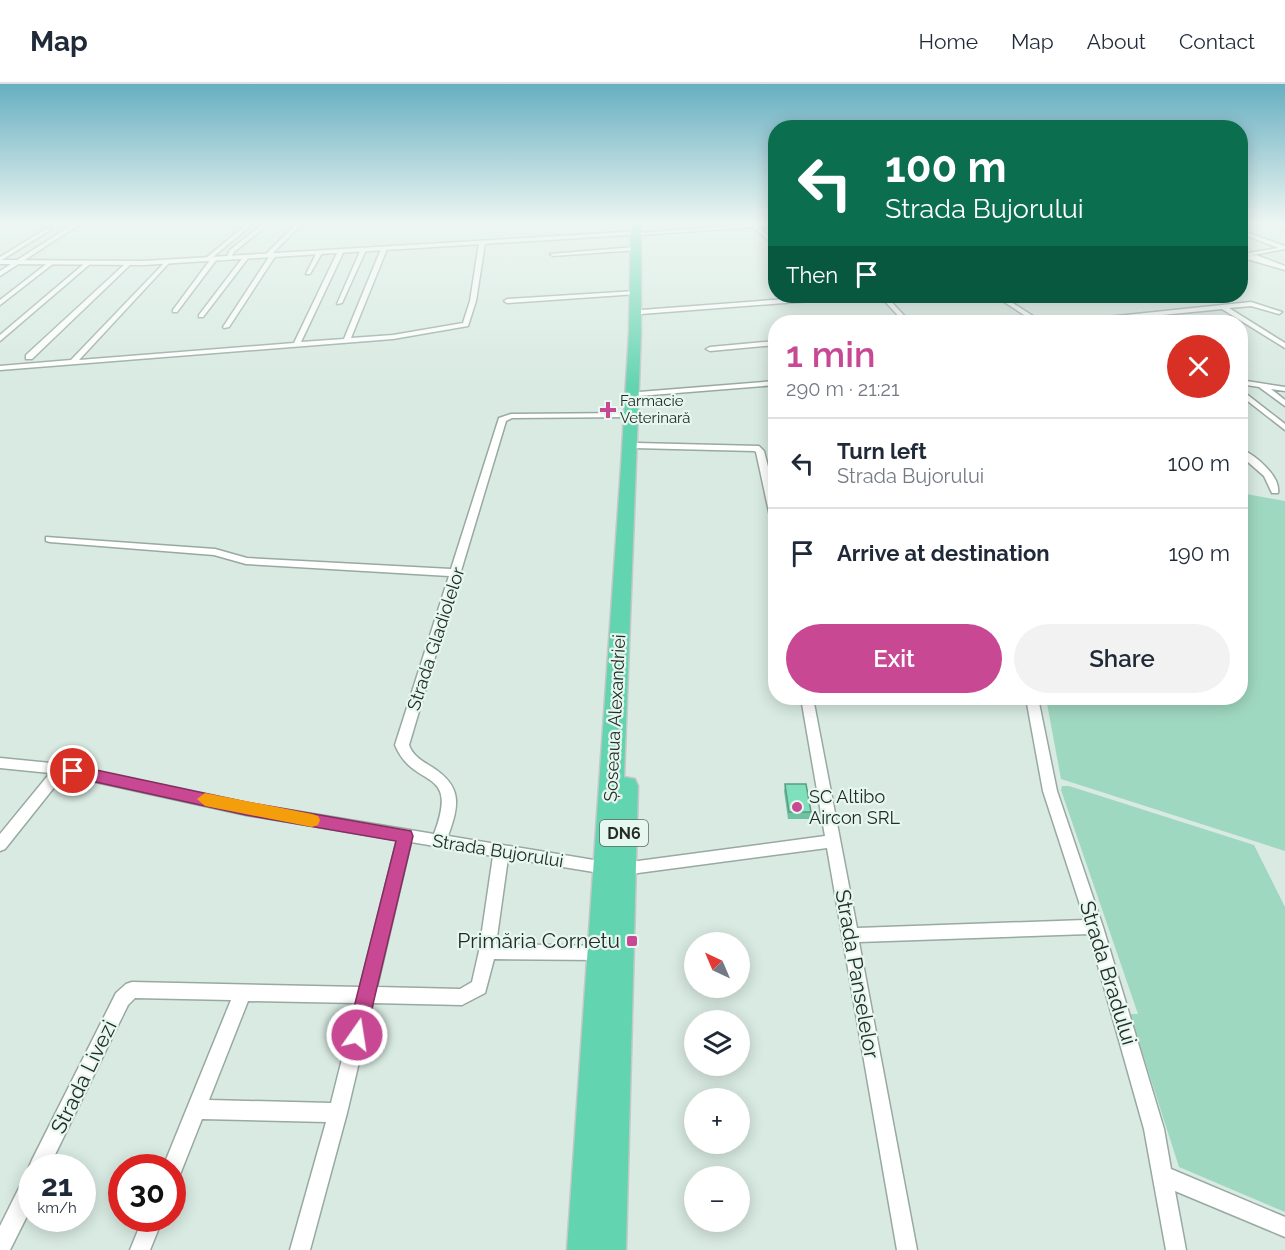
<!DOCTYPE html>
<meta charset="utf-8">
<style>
:root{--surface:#fff;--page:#f2f2f3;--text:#1f2937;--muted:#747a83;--line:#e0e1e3;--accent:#c84893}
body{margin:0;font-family:Raleway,sans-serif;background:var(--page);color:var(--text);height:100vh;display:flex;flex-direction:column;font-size:22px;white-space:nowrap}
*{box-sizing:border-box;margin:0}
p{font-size:20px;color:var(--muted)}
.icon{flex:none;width:33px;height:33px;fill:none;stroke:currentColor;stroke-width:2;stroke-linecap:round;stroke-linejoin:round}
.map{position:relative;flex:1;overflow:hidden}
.details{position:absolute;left:768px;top:231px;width:480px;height:390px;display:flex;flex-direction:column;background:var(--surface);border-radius:24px;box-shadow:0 3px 15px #0003}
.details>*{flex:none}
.guide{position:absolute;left:768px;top:36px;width:480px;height:183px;border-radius:24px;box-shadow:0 3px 15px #0003;background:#0b6e4f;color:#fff;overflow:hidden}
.needle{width:39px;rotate:316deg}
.tools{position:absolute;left:684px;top:848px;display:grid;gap:12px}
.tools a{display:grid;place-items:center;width:66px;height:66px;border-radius:50%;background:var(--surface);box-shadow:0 3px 15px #0003;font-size:30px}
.speed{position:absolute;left:18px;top:1070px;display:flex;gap:12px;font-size:30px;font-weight:700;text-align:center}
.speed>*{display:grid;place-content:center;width:78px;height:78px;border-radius:50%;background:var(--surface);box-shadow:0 3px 15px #0003;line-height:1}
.speed small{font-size:15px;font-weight:400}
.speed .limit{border:9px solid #d22;background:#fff;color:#111}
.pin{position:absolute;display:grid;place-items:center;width:51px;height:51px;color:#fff;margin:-26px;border:3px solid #fff;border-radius:50%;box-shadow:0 2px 6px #0007}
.me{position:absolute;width:66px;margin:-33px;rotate:13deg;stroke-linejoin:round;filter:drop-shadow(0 0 4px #0008)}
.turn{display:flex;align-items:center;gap:21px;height:126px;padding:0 18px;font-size:27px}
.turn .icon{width:78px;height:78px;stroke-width:2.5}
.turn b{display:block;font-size:42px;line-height:51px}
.then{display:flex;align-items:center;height:57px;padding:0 18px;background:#0003;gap:12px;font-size:22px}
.round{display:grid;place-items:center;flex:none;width:63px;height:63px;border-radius:32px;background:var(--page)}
.overview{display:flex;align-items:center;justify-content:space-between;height:102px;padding:0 18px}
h1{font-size:36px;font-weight:600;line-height:45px;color:var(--accent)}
.primary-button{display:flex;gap:12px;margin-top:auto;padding:12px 18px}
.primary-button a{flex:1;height:69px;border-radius:36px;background:var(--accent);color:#fff;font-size:24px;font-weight:600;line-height:69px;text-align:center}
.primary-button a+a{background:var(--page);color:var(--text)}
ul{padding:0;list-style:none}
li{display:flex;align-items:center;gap:18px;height:90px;padding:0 18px;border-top:2px solid var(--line)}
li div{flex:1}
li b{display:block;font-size:22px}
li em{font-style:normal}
header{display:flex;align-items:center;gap:36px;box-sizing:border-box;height:84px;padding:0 30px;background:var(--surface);border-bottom:2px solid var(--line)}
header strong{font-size:28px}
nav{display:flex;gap:33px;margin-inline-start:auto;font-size:21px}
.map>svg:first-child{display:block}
</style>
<header>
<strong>Map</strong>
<nav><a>Home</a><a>Map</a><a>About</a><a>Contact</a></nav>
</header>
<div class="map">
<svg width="1285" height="1166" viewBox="0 0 1285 1166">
<rect width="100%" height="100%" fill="#d8eae2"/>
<path fill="#9fd8c1" d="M1241 409 1285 417V767L1061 695 1046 614H1240Z
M1062 702H1069L1254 761 1285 823V1128L1179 1083 1130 930H1138L1061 706Z"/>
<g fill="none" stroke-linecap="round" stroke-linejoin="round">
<g stroke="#98a9a2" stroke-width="3">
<path id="minor" d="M75 139 80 140 0 192V187Z
M248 139H254L213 173 217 175 177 228H173V226L210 176H206V174Z
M264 139H270L234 168 230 175H226L230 166Z
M297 139H303L273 169 276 171 229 243 224 244 223 243 269 173H265V171Z
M776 139V142L759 143 776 158V163L753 143 641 151 638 149Z
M1274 139 1285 140V144L1275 140Z
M47 144 52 145 0 177V173Z
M1240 146 1285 162V165L1253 171V174H1249L1248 169 1278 164 1240 149Z
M482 157 485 159 476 217 468 242 393 255 0 286V282L71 276 167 176 169 179 79 276 294 259 338 167 341 165 344 167 301 258 344 255 381 165 384 163 387 165 351 254 393 251 463 239 470 217 479 159Z
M635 163 637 166 553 172 550 170Z
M361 165 366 166 342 219 337 220Z
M317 168 322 169 310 190H306Z
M244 172 249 173 203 233H199V231Z
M49 178 54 179 0 221V216Z
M85 179 90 180 0 257V251Z
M126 179 131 180 32 275H26V271Z
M635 207 638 209 637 210 507 219 504 217 507 215Z
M880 212H886L910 238H904Z
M995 212H1002L1042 238H1035Z
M1251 218 1282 228 1279 230 1251 222 1229 224 1285 259V264L1222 225 1092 238H1075L1078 236Z
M776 257V261L710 267 706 265 710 263Z
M1240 296 1285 303V307L1271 305 1285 316V322L1259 303 1240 300Z
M776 297V301L639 312 635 310 639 308Z
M1240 305 1285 340V346L1240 311Z
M629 329 633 331 632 333 512 334 506 337 461 487 462 489 459 492 409 661C413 672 422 677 432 683 463 703 459 721 448 752L606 778 611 780 614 784 611 788 606 790 508 774 496 860 602 862 608 864 610 869 608 874 602 876 494 875 485 909 462 921 373 919 347 1029 310 1166H290L326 1038 202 1035 179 1093 172 1096V1083H163L231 916 135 914 128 921 49 1083H32V1089L29 1083 32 1076 116 909 126 900 132 898 360 903 397 756 246 731 64 691 5 765 0 767V750L50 689 0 684V674L61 680 246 719 434 750C460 681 414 707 395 661L449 492 246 480 214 471 50 458 46 457V453L215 465 247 474 451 485 499 334 511 330ZM411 758 493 772 479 867 472 898 460 905 377 903ZM248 917 356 919 331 1019 209 1016Z
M637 359 759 362 764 367 776 414V440L771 437 756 368 754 367 634 364 633 362Z
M1240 364C1255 371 1281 392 1278 409H1272L1264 392 1240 371Z
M801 614H813L857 844 1085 836 1043 707 1026 614H1038L1057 707 1103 843 1164 1045 1171 1085 1285 1133V1153L1175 1107 1186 1166H1166L1144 1045 1089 850 859 858 917 1166H897L827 764 623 791 618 789 615 785 618 781 623 779 825 752Z
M32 1089V1122L10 1166H0V1142L25 1092Z
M143 1134H163L150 1166H130Z"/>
</g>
<g stroke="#98a9a2" stroke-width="3">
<path id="tertiary" d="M641 147 643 150 144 181 0 180V176L144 177Z
M1256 171 1285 182V186L1243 174Z
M826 212H854L850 214 641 230 637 228 641 226Z"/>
</g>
<g stroke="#c6c8c7" stroke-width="3">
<path id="trunk" d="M631 139H641V248L624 693 635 695 638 702 626 1166H567L621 383 629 248Z"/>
</g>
<use href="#minor" fill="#fff" fill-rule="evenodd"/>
<use href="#tertiary" fill="#fff" fill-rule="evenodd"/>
<use href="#trunk" fill="#63d4b0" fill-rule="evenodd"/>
</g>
<path fill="#6ec1a2" d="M785 700 811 728 809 735H788L784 707Z"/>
<path fill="#80e0bc" stroke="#5a9d84" stroke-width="1.5" d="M785 700H806L811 728H789Z"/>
<linearGradient id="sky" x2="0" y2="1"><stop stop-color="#67afc1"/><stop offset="0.46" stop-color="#edf6f2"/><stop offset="1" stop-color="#edf6f2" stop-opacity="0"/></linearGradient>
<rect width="1285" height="302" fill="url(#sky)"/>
<path fill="#c84893" stroke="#822f60" stroke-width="1.5" d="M73 681 246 718 411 747 413 752 364 958 357 961 350 958 347 951 396 757 246 731 73 693 65 687Z"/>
<path fill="#f59e0b" d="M205 709 312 730 318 732 320 736 318 741 312 743 205 722 197 715Z"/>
<g fill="#c84893" stroke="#e5f7ef" stroke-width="2">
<path d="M605 317h6v6h6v6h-6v6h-6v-6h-6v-6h6z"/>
<circle cx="797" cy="723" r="6"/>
<rect x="626" y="851" width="12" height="12" rx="3"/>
</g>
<g text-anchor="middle" stroke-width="4.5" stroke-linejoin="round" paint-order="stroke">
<g font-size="15" fill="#242b28" stroke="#e5f7ef" text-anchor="start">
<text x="620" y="322">Farmacie<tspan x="620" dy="17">Veterinară</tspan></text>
</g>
<rect fill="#e5f7ef" stroke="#5e6864" stroke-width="1.5" x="600" y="736" width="48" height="26" rx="4.5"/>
<g font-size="16" font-weight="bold" fill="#242b28">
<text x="624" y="755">DN6</text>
</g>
<g font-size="18" fill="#242b28" stroke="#e5f7ef">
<text transform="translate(436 555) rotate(-72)" y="6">Strada Gladiolelor</text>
<text transform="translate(615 634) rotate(-87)" y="6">Șoseaua Alexandriei</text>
<text transform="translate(498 767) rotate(9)" y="6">Strada Bujorului</text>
</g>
<g font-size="18" fill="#242b28" stroke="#e5f7ef" text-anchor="start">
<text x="809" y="719">SC Altibo<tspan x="809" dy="21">Aircon SRL</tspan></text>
</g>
<g font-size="21" fill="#242b28" stroke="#e5f7ef" text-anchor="end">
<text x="620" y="864">Primăria Cornetu</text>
</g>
<g font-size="21" fill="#242b28" stroke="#e5f7ef">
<text transform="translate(1108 889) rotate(73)" y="7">Strada Bradului</text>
<text transform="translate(857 890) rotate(80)" y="7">Strada Panselelor</text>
<text transform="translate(84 993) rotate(-64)" y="7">Strada Livezi</text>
</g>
</g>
</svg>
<div class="tools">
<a><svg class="needle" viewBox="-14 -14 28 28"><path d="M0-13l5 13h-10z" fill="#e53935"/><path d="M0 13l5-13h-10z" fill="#747a83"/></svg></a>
<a><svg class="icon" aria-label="layers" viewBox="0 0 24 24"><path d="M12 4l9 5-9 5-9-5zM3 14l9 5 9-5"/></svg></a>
<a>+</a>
<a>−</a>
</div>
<div class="speed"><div>21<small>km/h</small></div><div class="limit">30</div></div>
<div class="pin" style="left:73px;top:687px;background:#d93025"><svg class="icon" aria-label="arrive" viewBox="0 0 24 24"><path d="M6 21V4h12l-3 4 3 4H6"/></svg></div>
<svg class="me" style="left:357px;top:951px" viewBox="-20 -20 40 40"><circle r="17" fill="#c84893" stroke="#fff" stroke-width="3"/><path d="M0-11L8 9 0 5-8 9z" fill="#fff"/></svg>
<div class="guide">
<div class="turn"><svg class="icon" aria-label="left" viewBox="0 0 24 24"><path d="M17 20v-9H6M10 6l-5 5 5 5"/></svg><div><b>100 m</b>Strada Bujorului</div></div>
<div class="then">Then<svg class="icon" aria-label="arrive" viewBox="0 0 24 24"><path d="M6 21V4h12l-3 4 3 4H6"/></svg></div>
</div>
<section class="details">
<div class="overview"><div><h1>1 min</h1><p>290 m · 21:21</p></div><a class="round" style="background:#d93025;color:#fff"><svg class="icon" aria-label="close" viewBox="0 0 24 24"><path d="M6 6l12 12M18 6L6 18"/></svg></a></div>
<ul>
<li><svg class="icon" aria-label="left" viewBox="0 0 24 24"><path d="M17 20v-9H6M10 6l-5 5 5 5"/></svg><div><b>Turn left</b><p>Strada Bujorului</p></div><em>100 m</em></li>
<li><svg class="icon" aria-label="arrive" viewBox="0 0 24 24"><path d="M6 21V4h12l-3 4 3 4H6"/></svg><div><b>Arrive at destination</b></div><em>190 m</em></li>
</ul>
<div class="primary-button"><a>Exit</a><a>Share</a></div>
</section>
</div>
